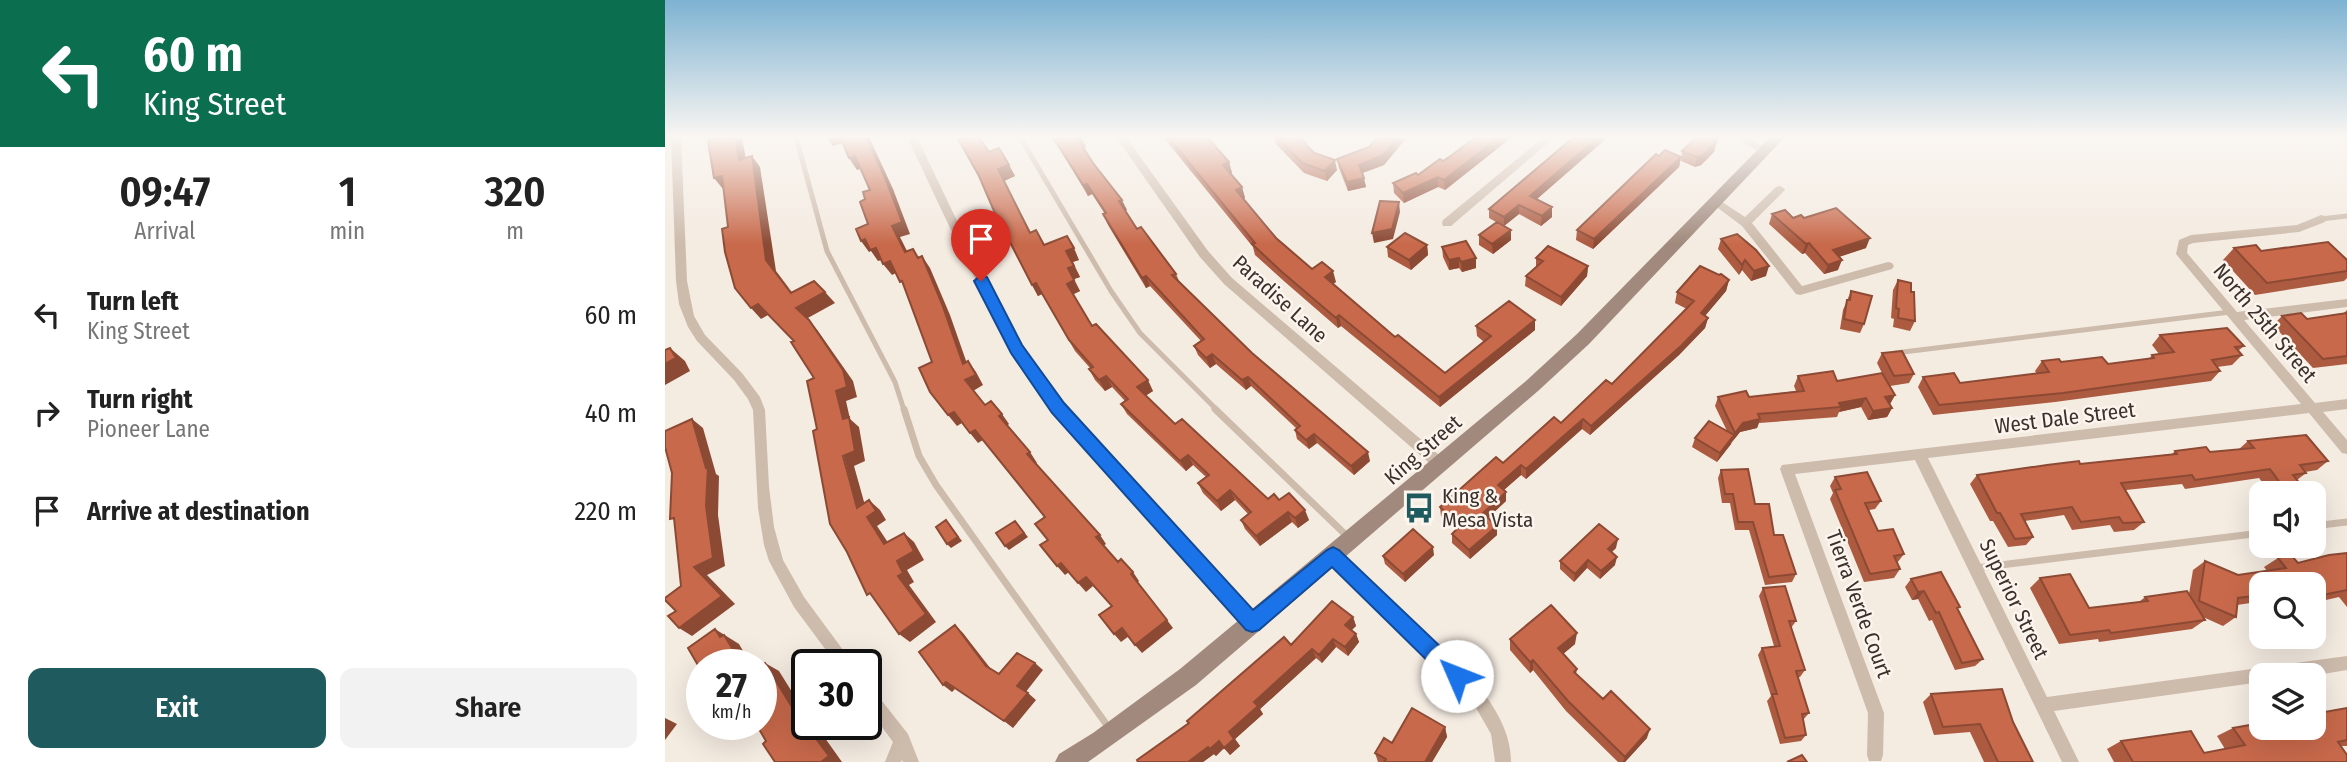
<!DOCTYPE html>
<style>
:root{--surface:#fff;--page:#f2f2f2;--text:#222;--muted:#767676;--accent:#1f5a5e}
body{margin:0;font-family:"Fira Sans Condensed",sans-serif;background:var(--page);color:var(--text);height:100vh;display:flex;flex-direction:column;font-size:26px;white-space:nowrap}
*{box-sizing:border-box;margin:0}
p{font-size:23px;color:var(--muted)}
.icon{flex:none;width:38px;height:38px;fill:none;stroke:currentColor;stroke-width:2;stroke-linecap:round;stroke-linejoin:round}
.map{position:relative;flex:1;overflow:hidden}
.drawer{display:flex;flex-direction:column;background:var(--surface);width:665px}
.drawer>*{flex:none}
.guide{background:#0b6e4f;color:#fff;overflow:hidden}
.fabs{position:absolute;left:1584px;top:481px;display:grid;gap:14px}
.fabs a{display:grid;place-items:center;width:77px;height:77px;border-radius:14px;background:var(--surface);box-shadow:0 7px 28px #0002;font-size:35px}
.speed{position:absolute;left:21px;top:649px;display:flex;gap:14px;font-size:35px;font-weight:700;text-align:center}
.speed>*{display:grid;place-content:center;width:91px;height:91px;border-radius:50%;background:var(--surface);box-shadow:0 7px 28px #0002;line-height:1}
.speed small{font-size:18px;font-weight:400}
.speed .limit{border:4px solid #111;border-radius:10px;background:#fff;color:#111}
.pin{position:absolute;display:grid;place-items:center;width:60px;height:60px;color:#fff;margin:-72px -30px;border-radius:50% 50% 50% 0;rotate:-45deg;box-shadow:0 0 7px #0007}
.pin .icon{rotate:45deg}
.me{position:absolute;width:77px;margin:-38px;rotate:314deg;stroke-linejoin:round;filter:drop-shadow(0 0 5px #0008)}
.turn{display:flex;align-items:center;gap:24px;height:147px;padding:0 28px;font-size:32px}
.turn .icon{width:91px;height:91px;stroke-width:2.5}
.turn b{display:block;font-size:49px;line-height:60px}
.eta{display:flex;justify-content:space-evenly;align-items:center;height:119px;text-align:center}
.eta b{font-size:42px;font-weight:600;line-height:49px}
.cta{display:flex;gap:14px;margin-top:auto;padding:14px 28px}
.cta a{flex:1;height:80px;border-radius:14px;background:var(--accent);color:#fff;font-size:28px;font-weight:600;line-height:80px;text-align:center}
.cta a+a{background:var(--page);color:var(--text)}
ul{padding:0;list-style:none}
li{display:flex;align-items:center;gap:21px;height:98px;padding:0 28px}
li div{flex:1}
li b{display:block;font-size:26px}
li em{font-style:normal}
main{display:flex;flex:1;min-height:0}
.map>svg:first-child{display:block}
</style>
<main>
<section class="drawer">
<div class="guide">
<div class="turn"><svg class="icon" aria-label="left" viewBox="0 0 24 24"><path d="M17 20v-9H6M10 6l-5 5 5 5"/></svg><div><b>60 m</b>King Street</div></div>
</div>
<div class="eta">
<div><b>09:47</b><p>Arrival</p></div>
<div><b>1</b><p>min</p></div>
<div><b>320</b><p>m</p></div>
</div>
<ul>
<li><svg class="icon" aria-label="left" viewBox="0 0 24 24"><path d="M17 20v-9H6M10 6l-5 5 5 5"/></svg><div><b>Turn left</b><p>King Street</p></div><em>60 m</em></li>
<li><svg class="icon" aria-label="right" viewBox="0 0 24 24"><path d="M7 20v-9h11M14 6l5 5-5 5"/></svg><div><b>Turn right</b><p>Pioneer Lane</p></div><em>40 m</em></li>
<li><svg class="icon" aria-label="arrive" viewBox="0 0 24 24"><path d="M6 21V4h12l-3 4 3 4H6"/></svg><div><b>Arrive at destination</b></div><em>220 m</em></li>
</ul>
<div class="cta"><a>Exit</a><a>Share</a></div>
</section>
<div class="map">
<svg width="1682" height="762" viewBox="0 0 1682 762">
<rect width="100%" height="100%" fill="#f4ebe1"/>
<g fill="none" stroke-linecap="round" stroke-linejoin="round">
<path stroke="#cdbbac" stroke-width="5" d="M131 137 162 251 230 382 239 410
M355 137 446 291 475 333 552 410
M1656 219 1682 216
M1230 353 1565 312"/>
<path stroke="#cdbbac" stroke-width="7" d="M239 409 254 456 271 485 444 728
M550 409 683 537
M1648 526 1682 522
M1311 568 1596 533"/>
<path fill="#cdbbac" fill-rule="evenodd" d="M6 137H16L22 281 29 316 40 335 77 373 95 397 100 410 104 487 109 527 118 560 139 597 189 665H172L129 607 104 561 99 545 93 508 88 410 83 399 69 380 32 341 23 327 14 304 11 281Z
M242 137H252C296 229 337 321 397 404L592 618 594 623 592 628 587 630 582 628 389 412C328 326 287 231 242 137Z
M451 137H461L543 251 567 278 780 460 782 464 780 468 775 470 770 468 559 284 535 257Z
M879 137H890L786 226H778L777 223 778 220Z
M1069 137H1082L1105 151 1100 154 1097 153Z
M1115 186 1120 189 1119 191 1087 223 1137 286 1223 262 1227 263 1229 266 1227 269 1135 295 1131 294 1077 226 1045 202 1050 199 1054 200 1080 217 1111 187Z
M1656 215 1660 216 1661 219 1660 222 1634 232 1528 243 1523 245 1522 253 1572 312 1682 299V307L1579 320 1650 403 1682 399V409L1658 412 1682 440V454L1677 453 1644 413 1263 458 1382 697 1682 656V670L1646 676H1596V682L1389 711 1414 762H1397L1250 460 1130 474 1219 713 1218 755 1216 761H1204L1202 755 1203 713 1115 469 1117 465 1636 404 1511 254 1514 240 1526 235 1632 225Z
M668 550 673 551 816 689C832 711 846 734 846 762H830L826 734 806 699 663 561 661 556 663 551Z
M201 684 206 687 243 734 254 762H238L237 760 236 762H220L228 742 201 705Z"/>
<path fill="#a18a7d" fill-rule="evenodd" d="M1105 137H1120L924 344 873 391 531 685 423 762H390L394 754 428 733 515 669 861 381 912 334Z"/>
</g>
<path fill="#ac5a40" d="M386 137H416L421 147 418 148 462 210 460 211 472 229 511 274 514 281 587 353 705 461 689 475 652 443 644 449 632 439 630 430 631 428 586 386 581 390 551 364 545 368 533 355 529 346 536 341 485 286 481 288 443 225 438 214H440L427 194 423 196 399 155Z
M498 137H542L564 162 567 173 565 174 577 187 580 198 578 199 611 238 647 269 671 282 668 284 730 337 780 373 819 342 812 336 811 326 870 320V330L775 407 676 326 673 328 620 282 590 255 588 247Z
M610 137H634L649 153 672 170 662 181 639 173 611 144Z
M713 137H742L719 165 697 173 701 187 683 191 674 168 672 159 704 147Z
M811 137H847L780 190 773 187 739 203 729 193 728 183 753 175 787 155Z
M943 137 872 199 887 217 876 226 854 214 839 226 846 240 828 254 814 245V235L831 222 824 218V209Z
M1053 137 1049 152 1036 165 1030 167 1016 161 1017 151Z
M324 152 344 165 350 176 339 181 366 233 379 245 414 260 408 262 415 277 409 279 415 291 408 294 427 326 488 391 480 396 510 424 603 499 614 500 644 520 633 528 627 522 595 546 580 529 576 520 583 514 570 500 556 511 538 493 533 483 541 477 528 465 521 471 462 414 456 404 460 401 447 387 440 391 430 380 424 369 425 368 410 351 377 294 373 296 367 285 314 176Z
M1016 157 1014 167 928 249 911 240 912 230Z
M1107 214 1128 218H1139L1201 248 1174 257 1173 270 1159 274 1140 253 1137 254 1104 224Z
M1056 239 1101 276 1086 281 1077 270 1074 275 1053 249Z
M762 245 763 255 746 270 723 257 722 247Z
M777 247 811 268 797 272 794 268 784 270 778 257Z
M1569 248 1682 260V278L1679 281 1590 295 1558 260Z
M871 258 923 266 922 276 896 306 860 286 861 276 871 267Z
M1064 280 1061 291 1040 316 1043 318 1040 328 1014 355 925 435 917 429 861 479 856 475 839 490 841 501 823 518 832 526V535L805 559 787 543V534L791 530 776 516 775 507 896 423 947 384 1022 309 1010 303 1012 292Z
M1233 280 1246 292 1250 321 1245 331 1228 327 1229 319 1226 318 1228 290Z
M1186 291 1199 324 1195 333 1175 329 1178 310Z
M1682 310V364L1648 368 1608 325 1617 316 1642 319 1678 314Z
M1495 335 1579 346 1573 351 1577 355 1567 365 1552 367 1555 371 1546 381 1390 402 1268 415 1253 387 1258 377 1295 383 1372 374 1370 371 1377 361 1443 364 1484 359 1487 355 1494 354 1487 345Z
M1217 353 1249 374 1244 383 1225 386 1230 395 1225 404 1227 408 1222 417 1203 420 1196 407 1174 412 1172 417 1094 423 1092 428 1075 432 1067 442V441L1066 444 1052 462 1027 447 1030 438 1062 431 1050 406 1053 397H1084L1131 391 1129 386 1133 376 1172 381 1217 373 1212 363Z
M1583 441 1663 461 1652 470 1640 472 1641 473 1632 480 1636 485 1625 493 1606 494 1594 478 1520 489 1517 484 1461 490 1479 522 1469 530 1449 532 1445 525 1407 530 1399 515 1360 521 1368 537 1361 545 1343 547 1328 521H1325L1305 484 1312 475 1507 454 1510 451 1545 452 1573 450Z
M1056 470 1090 504 1109 535 1131 574 1127 582 1100 585 1084 530H1070L1065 503H1057L1053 478Z
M1170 477 1216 501 1210 509 1204 510 1213 531 1239 554 1232 563 1235 569 1229 578 1199 582 1165 499 1168 493 1165 486Z
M951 548 947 552 950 565 935 579 922 568 909 582 895 569V561Z
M1682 553V607L1674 597 1648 603V584H1596V607L1592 602 1572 605 1571 617 1558 626 1538 617 1540 620 1527 629 1434 642 1433 639 1394 644 1365 588 1375 578 1424 608 1474 602 1480 597 1524 594 1528 570 1540 561 1573 575 1602 571 1599 567 1613 558 1633 563Z
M769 555 740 582 720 564 718 556Z
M1246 579 1293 610 1318 659 1310 666 1290 670 1267 620 1264 621 1253 599 1247 600 1240 587Z
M1098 588 1131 621 1126 628 1140 670 1135 677H1133L1144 713 1138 720 1141 735 1136 741 1115 744 1102 701 1106 696 1093 655 1097 648 1109 646 1094 596Z
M688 617 691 626 686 630 691 634 694 642 683 656 671 647 657 663 651 658 595 709 598 714 570 739 575 746 565 755 559 748 551 756 549 754 538 762H473L626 645Z
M845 639 910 644 898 654 912 669 911 674 982 738 960 762H953L901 711 868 670 865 673 845 650Z
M1266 694 1348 722 1368 762H1319L1305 732 1269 735 1258 702Z
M1682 708V746H1676L1682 762H1449L1442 749 1456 741 1539 753 1560 749 1552 736 1568 728Z
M780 727 782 737 767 762H713L710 753 727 743Z"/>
<path fill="#8c4a34" d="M70 137H77L83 171 74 160Z
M162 137H177L181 142 168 146Z
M201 137H204L228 189 245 234 235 237 248 263 240 252 227 226Z
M416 137 421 147 417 148 412 138Z
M733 137H742L719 165 695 174 694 165Z
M834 137H847L780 190 779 180Z
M933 137H943L865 205V196Z
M1053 137 1049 152 1036 165 1030 167 1032 157Z
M87 156 95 167 111 271 136 304 101 260Z
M190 156 198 168 192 170 184 158Z
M1016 157 1014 167 928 249 929 239Z
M670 160 672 170 662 181 660 171Z
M564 162 567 173 561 176 558 165Z
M344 165 350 176 339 181 333 169Z
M57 176 67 187 58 189 49 178Z
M773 177V187L739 203 738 193Z
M699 178 701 187 683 191 682 182Z
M422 184 427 194 423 196 418 185Z
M577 187 580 198 574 200 571 190Z
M457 200 462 210 459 211 454 201Z
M734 202 735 212 728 239 709 243 707 233Z
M854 205V214L839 226V217Z
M887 207V217L876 226 877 216Z
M846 230V240L828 254 827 244Z
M1205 238 1201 248 1164 260 1168 250Z
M200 239 211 248 220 259 213 261 206 251 204 252 196 241Z
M1144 243 1140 253 1137 254 1141 244Z
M762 245 763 255 746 270 744 260Z
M409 248 414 260 407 262 401 251Z
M257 256 265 268 285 315 306 375 298 364Z
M794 258V268L784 270V260Z
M811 258V268L797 272 796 262Z
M1080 260 1077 270 1074 275 1077 265Z
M1177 260 1173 270 1159 274 1163 265Z
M225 261 233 272 227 275 218 264Z
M409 266 415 277 409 279 403 268Z
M923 266 922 276 896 306V297Z
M1104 266 1101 276 1086 281 1089 271Z
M668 271 671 282 662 287 660 277Z
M481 276 485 286 481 288 477 278Z
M409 280 415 291 407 295 402 284Z
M1064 280 1061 291 1033 324 1036 313Z
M371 283 377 294 373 296 367 285Z
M160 292 170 303 141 319 131 308Z
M93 304 103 315 96 319 86 308Z
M674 315 676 326 673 328 671 318Z
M1043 318 1040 328 1014 355 925 435 926 426Z
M144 320 153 331 188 381 192 397 181 401 185 419 194 427 200 461 189 466 203 516 204 500 215 510 221 520 212 526 230 553 219 544 192 508Z
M870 320V330L775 407 774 397Z
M5 348 20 361 25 371 0 385V364Z
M547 354 551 364 545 368 541 358Z
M303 361 311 372 318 385 308 391 300 380Z
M441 376 447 387 440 391 434 380Z
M583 377 586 386 581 390 577 380Z
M483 380 488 391 477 398 472 387Z
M1230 395 1225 404 1220 397Z
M1201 398 1196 407 1174 412 1176 407 1174 403Z
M1227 408 1222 417 1203 420 1208 411Z
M289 412 297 423 292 426 283 415Z
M337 414 344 424 342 426 334 416Z
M27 419 38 428 51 474 54 476 53 515 60 566 42 575 70 604 27 636 14 628 29 567 41 506V468Z
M918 419 917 429 861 479V469Z
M1095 419 1092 428 1075 432 1067 442 1070 433 1078 423Z
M310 430 318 440 313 443 305 433Z
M649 434 652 443 644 449 641 440Z
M1069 435 1066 444 1052 462 1055 453Z
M365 452 372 463 370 464 362 454Z
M703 452 705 461 689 475 686 466Z
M523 455 528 465 521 471 515 461Z
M856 465V475L833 495V485Z
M565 490 570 500 556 511 552 501Z
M841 492V501L818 522V513Z
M640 510 644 520 633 528 630 518Z
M623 512 627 522 595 546 591 536Z
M281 520 297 541 286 548 282 544Z
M350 521 363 537 344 550 340 546Z
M832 526V535L805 559 804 550Z
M239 533 249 542 259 560 242 570 249 582 244 585 271 622 245 642 234 634 232 561Z
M435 535 441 544 438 546 431 537Z
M953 539 951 548 941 557 943 549Z
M768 547 769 555 740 582 738 574Z
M952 557 950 565 935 579 936 571Z
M923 560 922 568 909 582 910 574Z
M396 563 404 572 400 575 392 566Z
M468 572 474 581 472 583 466 574Z
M421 577 428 586 421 592 413 583Z
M1259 591 1253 599 1247 600 1253 592Z
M688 617 691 626 683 634 680 625Z
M502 620 508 628 477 653 470 645Z
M290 625 298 633 329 673 321 666Z
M457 628 464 636 456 642 449 634Z
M50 629 74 644 78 651 91 658 95 665H86L70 653 55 637Z
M912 633 910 644 892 659 893 648Z
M691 634 694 642 683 656 680 647Z
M668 639 671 647 657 663 654 655Z
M647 649 651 658 595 709 598 714 570 739 575 746 565 755 559 748 551 756 549 754 538 762H523L564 732 589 702Z
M868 660V670L865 673V662Z
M100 663 114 671 142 716V724H150L177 762H156L133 717Z
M370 663 378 670 360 693 352 686Z
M281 682 290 689 287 692 278 685Z
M363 693 371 700 348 728 339 721Z
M0 718 12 724 0 740Z
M780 727 782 737 767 762H760Z
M985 729 982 738 960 762H958L960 757Z"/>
<path fill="#c8694b" stroke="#8c4a34" stroke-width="2" d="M50 137H70L74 160 87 156 101 260 126 293 149 281 160 292 131 308 144 320 178 370 182 387 171 391 178 419 184 417 190 451 178 456 192 508 204 500 211 511 202 517 219 544 239 533 249 551 232 561 238 573 233 576 261 614 234 634 205 593 202 595 182 552 165 524 148 431 152 429 142 381 149 378 126 342 129 341 93 304 86 308 70 288 60 252 57 229 63 227 57 176 49 178 43 141 50 139Z
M175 137H201L220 178 237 222 227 226 240 252 248 249 253 258 257 256 277 304 298 364 303 361 311 375 300 380 320 405 326 401 337 414 334 416 365 452 362 454 435 535 431 537 453 562 456 559 468 572 466 574 502 620 470 645 457 628 449 634 434 615 447 606 421 577 413 583 396 563 392 566 375 545 383 540 370 524 380 517 310 430 305 433 289 412 283 415 265 392 254 368 267 362 237 281 235 282 225 261 218 264 211 248 205 250 200 239 196 241 191 229 203 224 195 202 200 199 198 192 205 190 190 156 184 158Z
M292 137H314L324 152 334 148 344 165 333 169 365 233 371 230 379 245 402 236 409 248 401 251 409 266 403 268 409 280 402 284 427 326 431 324 483 380 472 387 510 424 517 419 603 499 609 494 614 500 624 493 640 510 630 518 623 512 591 536 576 520 586 512 565 490 552 501 533 483 544 475 523 455 515 461 456 404 463 399 441 376 434 380 424 369 428 367 404 340 371 283 367 285 329 211 314 176Z
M388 137H415L412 138 428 163 457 200 454 201 472 229 476 227 511 274 507 275 587 353 703 452 686 466 649 434 641 440 630 430 635 426 583 377 577 380 547 354 541 358 529 346 539 339 481 276 477 278 438 214 441 213 422 184 418 185Z
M503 137H542L564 162 558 165 577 187 571 190 611 238 647 269 657 262 668 271 660 277 730 337 733 335 780 373 826 336 811 326 844 301 870 320 774 397 674 315 671 318 617 272 587 244 590 243Z
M612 137H634L649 153 670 160 660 171 637 163Z
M713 137H733L718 155 694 165 699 178 682 182 672 159 704 147Z
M811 137H834L779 180 773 177 738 193 728 183 751 173 753 175 775 159 778 161 787 155Z
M909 137H933L865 196 887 207 877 216 854 205 839 217 824 209Z
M1032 137H1052L1048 141 1051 142 1038 155 1032 157 1017 151Z
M1000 150 1016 157 929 239 912 230 991 154 994 156Z
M715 201 734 202 727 229 707 233Z
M1171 208 1205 238 1168 250 1177 260 1163 265 1144 243 1141 244 1107 214 1120 210 1128 218 1136 215 1139 218Z
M832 222 846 230 827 244 814 235Z
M740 233 762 245 744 260 722 247Z
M1072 234 1091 250 1104 266 1089 271 1080 260 1077 265 1056 239Z
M801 241 811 258 796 262 794 258 784 260 777 247Z
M1663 242 1682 260V271L1602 283 1569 248 1591 245 1596 251Z
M883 246 923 266 896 297 861 276 878 261 871 258Z
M1035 266 1054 275 1056 274 1064 280 1036 313 1043 318 1017 345 926 426 918 419 861 469 856 465 833 485 841 492 818 513 832 526 804 550 787 534 795 526 775 507 831 457 838 463 889 417 896 423 941 380 947 384 1029 301 1012 292Z
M1233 280 1246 283V292H1249L1250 321 1233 318 1234 309 1231 308Z
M1186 291 1207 296 1199 324 1179 319 1182 300H1185Z
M1636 313 1642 319 1682 313V356L1658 359 1617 316Z
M1562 328 1579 346 1570 347 1577 355 1547 360 1555 371 1398 393 1274 405 1258 377 1289 373 1295 383 1384 372 1377 361 1394 359 1396 362 1437 357 1443 364 1489 358 1487 355 1509 352 1495 335Z
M5 348 11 358 0 364V350Z
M1237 351 1249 374 1229 376 1217 353Z
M1168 371 1172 381 1217 373 1230 395 1220 397 1227 408 1208 411 1201 398 1174 403 1176 407 1093 414 1095 419 1078 423 1070 433 1053 397 1081 391 1084 397 1139 391 1133 376Z
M27 419 41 468 43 467 41 506 48 558 29 567 57 596 14 628 3 616 11 611 0 600V598L16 586 9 518 5 519 7 473 0 447V431Z
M1044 421 1069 435 1055 453 1030 438Z
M1641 435 1663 461 1635 465 1641 473 1628 475 1636 485 1618 487 1605 469 1530 480 1527 475 1456 483 1479 522 1458 523 1454 517 1416 522 1407 507 1356 514 1368 537 1350 539 1335 513H1332L1312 475 1382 465 1414 461 1415 464 1512 454 1510 451 1541 447 1545 452 1589 448 1583 441Z
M1083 469 1090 504H1104L1109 535H1118L1131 574 1104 577 1088 522H1073L1068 494H1060L1056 470Z
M1202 472 1216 501 1200 503 1213 531 1228 529 1239 554 1229 556 1235 569 1205 574 1170 490 1176 489 1170 477Z
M281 520 293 537 282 544 271 527Z
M350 521 359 533 340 546 331 533Z
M934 524 953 539 943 549 952 557 936 571 923 560 910 574 895 561Z
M748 529 768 547 738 574 718 556Z
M1682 553V590L1648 597V584H1596V595L1573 598 1571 617 1534 601 1540 561 1573 575 1621 568 1613 558 1626 555 1633 563 1664 555Z
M1276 572 1295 607 1292 608 1318 659 1297 663 1274 612 1271 613 1259 591 1253 592 1246 579Z
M1405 574 1424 608 1483 601 1480 597 1522 591 1540 620 1446 633 1444 630 1405 635 1375 578Z
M1120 586 1131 621H1124L1140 670 1131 671 1144 713 1137 714 1141 735 1120 738 1107 694H1112L1097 648 1115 646 1098 588Z
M667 601 688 617 680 625 691 634 680 647 668 639 654 655 647 649 589 702 593 706 564 732 569 739 559 748 554 741 545 749 543 747 523 762H473L472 760 524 723 522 721 619 637 626 645Z
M886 605 912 633 893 648 912 669 909 672 938 699 946 691 985 729 960 757 903 701 868 660 865 662 845 639Z
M290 625 321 666 334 674 352 653 370 663 352 686 363 693 339 721 281 682 278 685 254 652Z
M50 629 55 637 59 635 70 653 76 650 86 665H37V672L23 648Z
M100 663 133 717 134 716 164 756 156 762H110L98 744 101 741 91 724H96V665Z
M1337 689 1348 722 1368 762H1333L1315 724 1278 727 1266 694Z
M747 708 780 727 760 762H719L721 759 710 753 719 738 727 743Z
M1682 708V740L1673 742 1682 755V762H1468L1456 741 1526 731 1539 753 1580 745 1568 728 1596 723V728H1648V714Z
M1137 755 1142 762H1122Z"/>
<linearGradient id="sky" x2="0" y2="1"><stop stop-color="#7eb2d2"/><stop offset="0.56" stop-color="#faf6f2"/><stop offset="1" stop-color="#faf6f2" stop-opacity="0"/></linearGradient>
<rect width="1682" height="244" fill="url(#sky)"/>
<path fill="#1a73e8" stroke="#114b97" stroke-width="2" d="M316 275 322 277 357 345 399 403 588 610 662 550 668 547 674 550 799 669 802 676 799 683 792 686 785 683 667 567 594 630 587 632 581 630 387 413 346 353 309 281Z"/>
<defs>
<g id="bus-bare" transform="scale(2.415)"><path d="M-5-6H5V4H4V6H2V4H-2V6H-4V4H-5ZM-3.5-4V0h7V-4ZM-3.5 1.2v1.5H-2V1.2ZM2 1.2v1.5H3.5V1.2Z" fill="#1f5a5e" stroke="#fbf5ee" stroke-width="2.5" paint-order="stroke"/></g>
</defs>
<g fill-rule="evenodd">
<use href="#bus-bare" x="754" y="508"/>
</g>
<g text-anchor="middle" stroke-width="5" stroke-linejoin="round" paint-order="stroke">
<g font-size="21" fill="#3b302b" stroke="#fbf5ee">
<text transform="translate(615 299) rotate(42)" y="7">Paradise Lane</text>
<text transform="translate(1600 323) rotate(50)" y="7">North 25th Street</text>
<text transform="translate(1400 418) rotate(-7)" y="7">West Dale Street</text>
<text transform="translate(758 450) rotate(-41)" y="7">King Street</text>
<text transform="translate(1349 599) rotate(64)" y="7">Superior Street</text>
<text transform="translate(1194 604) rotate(70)" y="7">Tierra Verde Court</text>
</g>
<g font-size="21" fill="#3b302b" stroke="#fbf5ee" text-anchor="start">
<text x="777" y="503">King &amp;<tspan x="777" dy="24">Mesa Vista</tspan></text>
</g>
</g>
</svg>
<div class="fabs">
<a><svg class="icon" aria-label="sound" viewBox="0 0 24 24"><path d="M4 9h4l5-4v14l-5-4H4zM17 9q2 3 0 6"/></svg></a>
<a><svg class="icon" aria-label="search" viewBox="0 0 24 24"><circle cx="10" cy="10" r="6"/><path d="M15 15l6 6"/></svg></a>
<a><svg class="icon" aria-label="layers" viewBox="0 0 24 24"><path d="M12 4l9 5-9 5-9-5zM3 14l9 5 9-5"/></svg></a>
</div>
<div class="speed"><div>27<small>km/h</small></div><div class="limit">30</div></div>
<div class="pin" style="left:316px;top:281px;background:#d93025"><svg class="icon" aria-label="arrive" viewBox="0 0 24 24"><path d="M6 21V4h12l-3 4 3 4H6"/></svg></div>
<svg class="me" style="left:792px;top:676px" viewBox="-20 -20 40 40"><circle r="19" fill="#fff"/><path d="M0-13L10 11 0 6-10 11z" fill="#1a73e8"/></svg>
</div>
</main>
